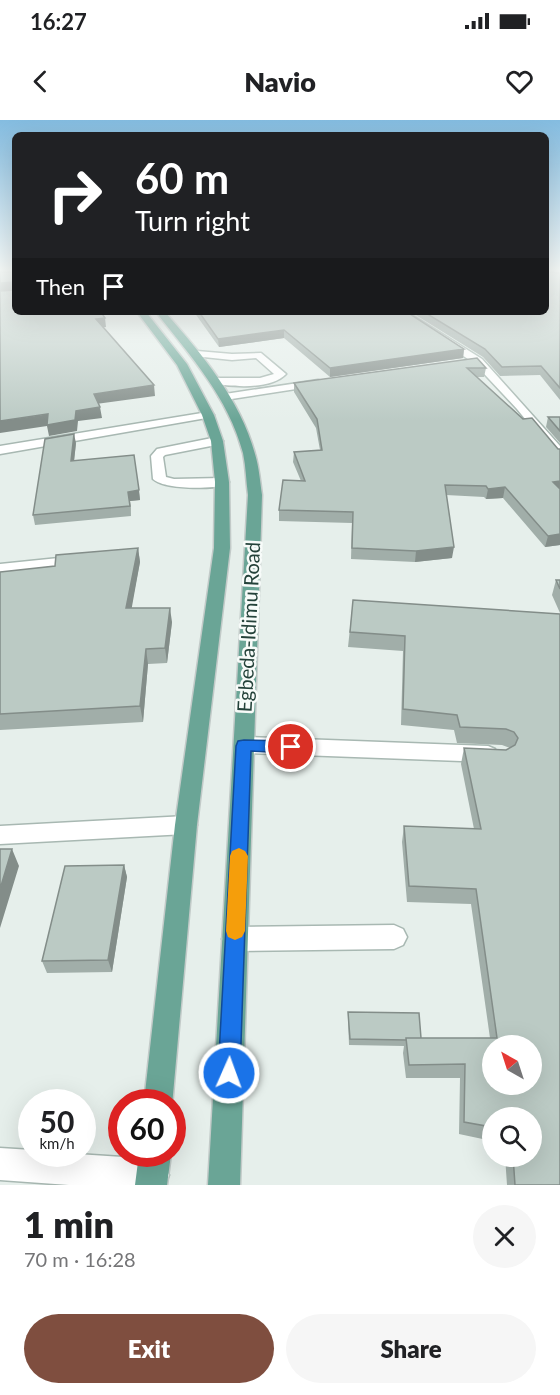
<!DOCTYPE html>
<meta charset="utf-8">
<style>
:root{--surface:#fff;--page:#f6f6f6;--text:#202124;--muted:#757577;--accent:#7f4e3f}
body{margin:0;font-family:Lato,sans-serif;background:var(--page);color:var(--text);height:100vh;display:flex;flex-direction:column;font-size:22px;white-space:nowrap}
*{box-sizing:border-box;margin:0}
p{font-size:20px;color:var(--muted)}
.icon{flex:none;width:33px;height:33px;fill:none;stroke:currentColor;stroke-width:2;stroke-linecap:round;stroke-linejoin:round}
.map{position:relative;height:1065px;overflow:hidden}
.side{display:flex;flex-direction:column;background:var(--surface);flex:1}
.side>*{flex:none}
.banner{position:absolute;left:12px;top:12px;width:537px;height:183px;border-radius:9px;box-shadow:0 6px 24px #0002;background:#202124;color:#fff;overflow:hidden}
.needle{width:39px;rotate:321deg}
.tools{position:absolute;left:482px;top:915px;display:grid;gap:12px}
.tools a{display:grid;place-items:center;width:60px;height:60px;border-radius:50%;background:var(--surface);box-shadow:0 6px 24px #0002;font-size:30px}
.speed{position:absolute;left:18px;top:969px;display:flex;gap:12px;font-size:30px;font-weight:700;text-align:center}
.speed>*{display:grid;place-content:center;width:78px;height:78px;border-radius:50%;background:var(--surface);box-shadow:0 6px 24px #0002;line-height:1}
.speed small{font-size:15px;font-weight:400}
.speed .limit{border:9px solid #d22;background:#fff;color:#111}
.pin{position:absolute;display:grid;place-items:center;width:51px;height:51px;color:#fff;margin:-26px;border:3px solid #fff;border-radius:50%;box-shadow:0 2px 6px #0007}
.me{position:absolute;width:66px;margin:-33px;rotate:2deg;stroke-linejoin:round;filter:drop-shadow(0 0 4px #0008)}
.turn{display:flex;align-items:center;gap:21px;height:126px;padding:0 24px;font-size:27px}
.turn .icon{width:78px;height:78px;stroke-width:2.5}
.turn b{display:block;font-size:42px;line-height:51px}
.then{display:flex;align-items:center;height:57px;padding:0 24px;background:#0003;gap:12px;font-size:22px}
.round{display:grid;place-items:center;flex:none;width:63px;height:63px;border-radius:32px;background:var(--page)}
.summary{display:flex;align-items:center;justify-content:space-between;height:102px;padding:0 24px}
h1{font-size:36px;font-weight:800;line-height:45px}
.button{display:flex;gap:12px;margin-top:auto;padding:12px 24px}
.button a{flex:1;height:69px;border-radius:36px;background:var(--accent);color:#fff;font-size:24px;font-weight:800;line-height:69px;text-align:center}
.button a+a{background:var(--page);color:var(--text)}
.status{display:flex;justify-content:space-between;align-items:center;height:42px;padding:0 30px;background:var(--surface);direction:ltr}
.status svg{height:16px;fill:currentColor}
header{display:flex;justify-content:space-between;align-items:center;height:78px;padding:0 24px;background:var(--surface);font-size:27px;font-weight:800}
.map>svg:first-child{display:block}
</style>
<div class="status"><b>16:27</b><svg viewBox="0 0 49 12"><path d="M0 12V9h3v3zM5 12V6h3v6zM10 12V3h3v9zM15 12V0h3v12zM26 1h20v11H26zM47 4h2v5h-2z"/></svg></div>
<header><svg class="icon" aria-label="back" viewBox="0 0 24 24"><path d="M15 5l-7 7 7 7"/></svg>Navio<svg class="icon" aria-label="heart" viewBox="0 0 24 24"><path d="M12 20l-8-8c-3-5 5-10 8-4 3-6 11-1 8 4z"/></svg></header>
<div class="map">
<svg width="560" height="1065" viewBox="0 0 560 1065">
<rect width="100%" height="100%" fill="#e6efeb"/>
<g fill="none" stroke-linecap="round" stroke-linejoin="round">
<g stroke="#a8b8b2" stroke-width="3">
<path id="service" d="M197 231 232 234 261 233 286 254C271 270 232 267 212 263V259L216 258H260L274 254 256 238 232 240 194 236 192 234Z
M217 317 223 321 221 324 165 335 163 337 166 357 174 359 222 358 227 359 229 362 227 365C210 369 165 370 153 359L151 336 157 329Z
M78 436 86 441 83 444 0 454V444Z
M244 617 488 626 495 629 498 634 495 639 488 642 244 633 237 630 234 625 237 620Z
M186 696 194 698 197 705 194 712 186 714 0 724V706Z
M394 805 403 809 407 817 403 825 394 829 235 831 226 827 222 819 226 811 235 807Z"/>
</g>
<g stroke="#a8b8b2" stroke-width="3">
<path id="minor" d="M397 192H407L482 239 560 326V338L556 337 517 289 474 243Z
M318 260 322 261V265L225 280 219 277 225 274Z
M208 292 214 295 212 297 0 334V326Z
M0 1028 32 1030V1034H77L153 1039 164 1044 169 1055 165 1065H69L0 1060Z"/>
</g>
<g stroke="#c2cac8" stroke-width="3">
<path id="primary" d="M137 192H146L187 244 214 295 223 321 229 362 230 428 197 705 172 986V982H144L175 705 214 428 215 362 211 321 202 295 177 245Z
M156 192H165C202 234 240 279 255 334 259 347 260 361 262 375L240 1065H208L248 375C246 361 246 347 243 333 228 277 191 237 156 192Z
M139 1034H171L167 1065H135Z"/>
</g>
<use href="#service" fill="#fff" fill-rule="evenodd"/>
<use href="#minor" fill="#fff" fill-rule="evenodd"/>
<use href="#primary" fill="#6aa596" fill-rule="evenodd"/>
</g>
<path fill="#a1aea9" d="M546 152H560V280L540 255 500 256 483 237 411 192H546Z
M194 192H407L464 229 463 238 330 257 284 218 219 227Z
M477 238 486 248 484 257H476L558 329 560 425 545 427 503 378 486 379 484 377 446 375 452 438 415 442 351 439 352 403 279 401V390L301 361 293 342 294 332 320 330 316 308 294 272V263Z
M548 297H560V323L546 307Z
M76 323 74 341 134 335 140 380 130 381 131 396 35 405 33 395Z
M138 428 140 442 131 488 172 502 167 543 148 544 143 602 0 610V452L55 446Z
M556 460H560V493L552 475Z
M353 480 560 494V1065H507L505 1036H531V998H492V1021L459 1014 460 958H406L403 933 404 926 349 925 348 898V892L421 918H490L471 784 407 782 402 722 404 706 474 709 461 644 464 628 506 630 510 628 502 625 457 623 454 610 401 605 403 531 348 527Z
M124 745 127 757 112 852 47 853 42 841Z"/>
<path fill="#838d89" d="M15 162V170L0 172V163Z
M105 198 106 207 97 208 96 199Z
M284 210V218L219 227 218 219Z
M464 229 463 238 330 257V248Z
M154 265 155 276 96 284 94 274Z
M100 287 102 298 78 301 77 311 49 316 47 306 0 313V301Z
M74 314 76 323 73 350 71 341Z
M560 361V371L553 362Z
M505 367 503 378 486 379 488 369Z
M139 370 140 380 130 381 131 396 128 372Z
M560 414V425L545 427 548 416Z
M454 427 452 438 415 442 416 431Z
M138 428 140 442 129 503 126 488Z
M170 488 172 502 167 543 165 528Z
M146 529 148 544 143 602 140 586Z
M12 729 19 746 0 808V769Z
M124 745 127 757 112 852 108 840Z"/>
<path fill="#bbcac4" stroke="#838d89" stroke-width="1.5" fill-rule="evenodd" d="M0 152H15V192H101L105 198 96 199 154 265 94 274 100 287 76 291 75 300 47 305 48 294 0 301V171L14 170 15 162 0 163Z
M546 152H554L560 154V268L541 246 502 247 485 229 424 192H546Z
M199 192H407L464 229 330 248 284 210 218 219Z
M477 238 486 248H467L523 299 532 298 558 329H560V361L553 362 560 369V414L548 416 505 367 488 369 486 366 445 365 454 427 416 431 352 428 353 392 279 390 283 360 305 361 294 332 322 330 317 299 294 263Z
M548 297H560V311Z
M74 314 71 341 134 335 139 370 128 372 130 386 33 395 45 319Z
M138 428 126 488H170L165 528 146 529 140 586 0 594V452L55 446 56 435Z
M556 460H560V469Z
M353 480 560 494V1065H515L513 1036H531V998H492V1007L464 1002 465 944 409 945 406 918H497L476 769 409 766 404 706 481 709 464 628 506 630 515 625 518 618 514 612 506 609 460 607 457 595 403 589 405 516 350 512ZM492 926H531V964H492Z
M0 729H12L0 769Z
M124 745 108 840 42 841 65 746Z
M348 892 419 893 421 918H406V920L350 919Z"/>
<linearGradient id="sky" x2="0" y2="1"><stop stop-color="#84bce0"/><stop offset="0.5" stop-color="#f4f8f6"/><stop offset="1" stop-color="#f4f8f6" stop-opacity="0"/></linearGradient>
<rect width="560" height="301" fill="url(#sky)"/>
<path fill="#1a73e8" stroke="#114b97" stroke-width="1.5" d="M244 620 291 621 296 623 299 627 296 631 291 633 251 631 240 953 237 961 229 964 221 961 218 953 236 626 238 621Z"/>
<path fill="#f59e0b" d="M239 728 245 731 248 736 245 811 242 817 235 820 228 817 226 811 230 736 232 731Z"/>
<g text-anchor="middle" stroke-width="5" stroke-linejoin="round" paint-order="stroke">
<g font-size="20" fill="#24423a" stroke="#f7fbf9">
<text transform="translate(249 507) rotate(-87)" y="7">Egbeda-Idimu Road</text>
</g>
</g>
</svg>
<div class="tools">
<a><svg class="needle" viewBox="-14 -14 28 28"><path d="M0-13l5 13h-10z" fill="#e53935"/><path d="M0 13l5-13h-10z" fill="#757577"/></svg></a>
<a><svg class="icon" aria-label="search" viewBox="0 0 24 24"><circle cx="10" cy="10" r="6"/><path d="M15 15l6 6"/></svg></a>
</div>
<div class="speed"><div>50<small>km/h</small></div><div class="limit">60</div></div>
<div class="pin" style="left:291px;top:627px;background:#d93025"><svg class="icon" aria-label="arrive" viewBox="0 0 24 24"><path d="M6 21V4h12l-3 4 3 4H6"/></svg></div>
<svg class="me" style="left:229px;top:953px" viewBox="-20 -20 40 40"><circle r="17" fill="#1a73e8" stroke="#fff" stroke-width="3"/><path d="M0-11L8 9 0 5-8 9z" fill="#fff"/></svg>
<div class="banner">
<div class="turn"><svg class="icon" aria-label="right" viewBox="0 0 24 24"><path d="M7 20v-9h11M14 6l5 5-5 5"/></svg><div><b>60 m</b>Turn right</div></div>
<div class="then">Then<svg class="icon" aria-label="arrive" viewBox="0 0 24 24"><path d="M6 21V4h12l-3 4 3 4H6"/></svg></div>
</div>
</div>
<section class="side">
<div class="summary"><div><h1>1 min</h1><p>70 m · 16:28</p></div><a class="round"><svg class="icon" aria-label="close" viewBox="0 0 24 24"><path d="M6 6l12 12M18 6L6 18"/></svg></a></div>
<div class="button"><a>Exit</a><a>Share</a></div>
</section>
